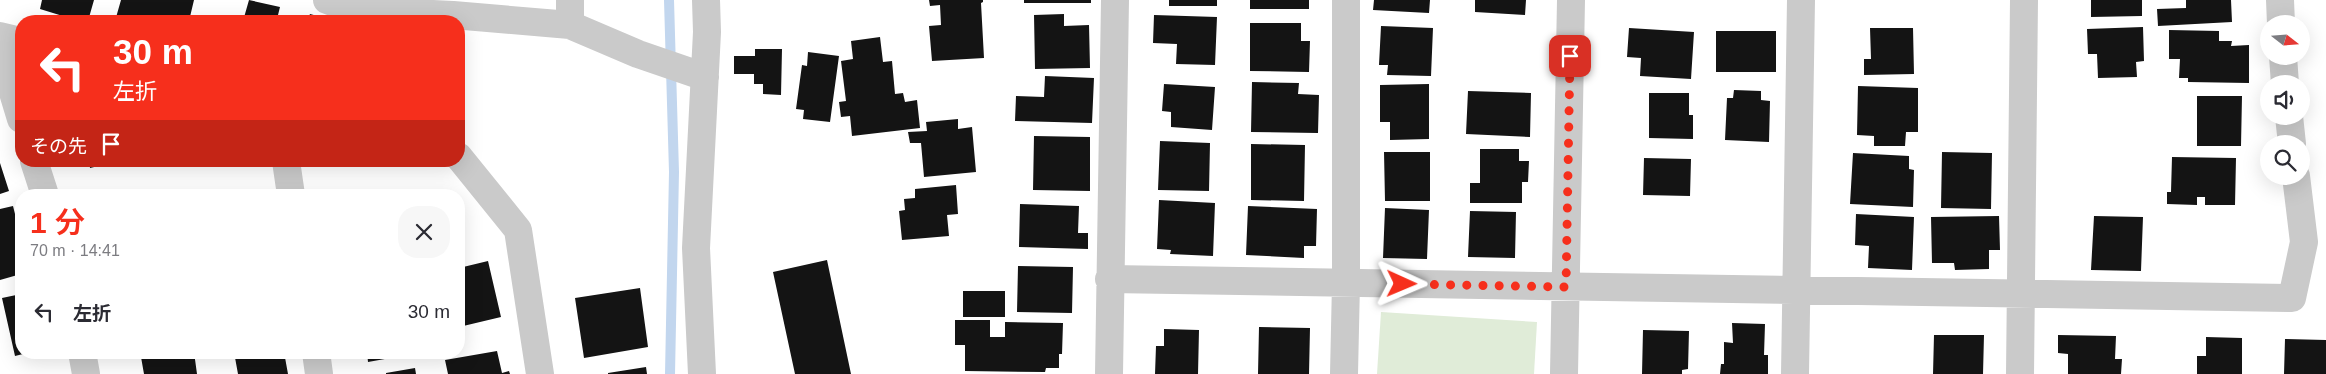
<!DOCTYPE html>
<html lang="ja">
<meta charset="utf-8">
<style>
:root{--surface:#fff;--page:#f7f7f7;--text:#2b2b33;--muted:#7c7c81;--accent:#f62f1c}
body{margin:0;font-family:Arial,"Noto Sans JP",sans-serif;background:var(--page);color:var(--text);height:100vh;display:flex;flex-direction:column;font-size:19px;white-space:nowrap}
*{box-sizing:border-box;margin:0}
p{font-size:16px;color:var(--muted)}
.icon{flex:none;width:28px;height:28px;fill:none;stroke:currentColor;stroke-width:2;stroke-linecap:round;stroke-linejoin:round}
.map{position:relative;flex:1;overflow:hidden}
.sheet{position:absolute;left:15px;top:189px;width:450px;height:170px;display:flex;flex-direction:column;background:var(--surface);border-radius:20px;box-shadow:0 5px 20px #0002}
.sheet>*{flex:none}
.guide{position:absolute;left:15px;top:15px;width:450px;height:152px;border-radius:20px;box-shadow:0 5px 20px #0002;background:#f62f1c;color:#fff;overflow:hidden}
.needle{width:32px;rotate:107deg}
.controls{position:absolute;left:2260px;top:15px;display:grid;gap:10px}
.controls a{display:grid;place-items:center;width:50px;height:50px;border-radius:50%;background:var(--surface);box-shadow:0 5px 20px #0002;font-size:25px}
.pin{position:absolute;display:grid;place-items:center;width:42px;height:42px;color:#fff;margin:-21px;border-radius:10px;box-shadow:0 2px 8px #0006}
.me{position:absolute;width:55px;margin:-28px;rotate:91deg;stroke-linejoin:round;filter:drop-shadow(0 0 4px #0008)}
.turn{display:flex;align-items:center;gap:18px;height:105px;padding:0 15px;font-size:22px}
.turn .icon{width:65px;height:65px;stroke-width:2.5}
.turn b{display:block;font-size:35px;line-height:42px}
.then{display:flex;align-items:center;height:48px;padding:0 15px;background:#0003;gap:10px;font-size:19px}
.round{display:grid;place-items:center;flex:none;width:52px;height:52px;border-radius:20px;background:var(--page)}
.head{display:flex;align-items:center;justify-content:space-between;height:85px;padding:0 15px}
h1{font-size:30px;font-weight:600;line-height:38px;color:var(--accent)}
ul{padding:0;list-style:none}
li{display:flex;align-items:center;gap:15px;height:75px;padding:0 15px}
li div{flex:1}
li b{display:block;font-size:19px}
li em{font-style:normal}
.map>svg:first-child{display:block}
</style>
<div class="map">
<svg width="2326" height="374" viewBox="0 0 2326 374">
<rect width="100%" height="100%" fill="#fff"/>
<path fill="#e0ecd8" d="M1381 312 1537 322 1534 374H1377Z"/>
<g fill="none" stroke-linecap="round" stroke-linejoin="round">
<path stroke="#c2d6ee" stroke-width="10" d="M669 0 674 172 670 374"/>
</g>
<path fill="#141414" d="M42 0H94L88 21H79L40 9Z
M121 0H194L189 21H115Z
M249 0 280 7 278 15 287 17 286 21H243Z
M929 0H983V2L981 3 984 58 932 61 929 26 941 25 940 5 930 6Z
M1024 0H1091V3H1024Z
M1169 0H1217V6H1169Z
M1250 0H1309V9H1250Z
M1374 0H1430L1429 13 1373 10Z
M1475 0H1526L1525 15 1475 12Z
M2091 0H2142V16L2091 17Z
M2186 0H2231L2232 22 2158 26 2157 9 2186 8Z
M310 14 336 21H307Z
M1064 14V26L1089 25 1090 68 1035 69 1034 15Z
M1154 15 1217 17 1215 65 1176 64 1177 44 1153 43Z
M1250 23H1301V41H1310L1309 72 1250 71Z
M1381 26 1433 28 1431 76 1387 75 1388 65H1379Z
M2143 27 2144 61 2136 62 2137 77 2098 78 2097 54H2088L2087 29Z
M1629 28 1694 32 1691 79 1640 76 1641 58 1627 57Z
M1870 28H1913L1914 74 1864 75V59H1871Z
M2169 30 2219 31V41H2232L2231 46 2249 45V83L2188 82V78H2179L2180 59H2169Z
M1716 31H1776V72H1716Z
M880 37 883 62 892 61 895 94 903 93 905 102 917 100 920 128 852 136 850 116 841 117 839 102 846 101 841 61 853 59 851 41Z
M755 49H782L781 95 763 94V84H754V74H734V56H755Z
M808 52 839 56 830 122 803 119 804 110 796 109 802 65 807 66Z
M1045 76 1094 78 1092 123 1015 121 1016 96 1044 97Z
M1252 82 1299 83 1298 94 1319 95 1318 133 1251 132Z
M1164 84 1215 87 1212 130 1171 127V112L1162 111Z
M1429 84V139L1390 140V122H1380V85Z
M1858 86 1918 88V132H1906L1905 146H1874V136L1857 135Z
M1734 90 1761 91V100L1770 101 1769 142 1725 140 1727 98H1733Z
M1468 91 1531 93 1530 137 1466 134Z
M1649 93H1689V115H1693V139L1649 138Z
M2197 96H2242L2241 146H2197Z
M958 119V129L972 127 976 172 924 177 921 143H910L908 132 927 131 926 122Z
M1034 136 1090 137V191L1033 190Z
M1160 141 1210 143 1209 191 1158 190Z
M1251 144 1305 145 1304 201 1251 200Z
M1480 149H1519V161H1529L1528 182H1522V203H1470V183H1480Z
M1384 152H1430V201H1385Z
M1942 152 1992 153 1991 209 1941 208Z
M1853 153 1909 156V169L1914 170 1913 207 1850 204Z
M2172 157 2236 158 2235 205H2205V197H2197V205L2167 204V192H2171Z
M1644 158 1691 159 1690 196 1643 195Z
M89 161H115V162L90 168Z
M0 163 9 191 0 194Z
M956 185 958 214 947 215 949 236 902 240 899 211 905 210 904 199 915 198V189Z
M1159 200 1215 203 1213 256 1170 254 1171 250 1157 249Z
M1020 204 1079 206 1078 233H1088V249L1019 247Z
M13 206 21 238V274L0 280V209Z
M1248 206 1317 209 1316 246H1304V258L1246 255Z
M1385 208 1429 210 1427 259 1383 258Z
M1470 211 1516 212 1515 258 1468 257Z
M1856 214 1914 217 1912 270 1868 268 1869 246 1855 245Z
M1999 216 2000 250H1989V269L1955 270 1954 263H1932L1931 217Z
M2094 216 2143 217 2141 271 2091 270Z
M827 260 851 374H795L773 272Z
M488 261 501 317 459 327V268Z
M1018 266 1073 267 1072 313 1017 312Z
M640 288 648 347 584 358 575 298Z
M963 291H1005V317H963Z
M21 294V352L27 353 15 356 2 298Z
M955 320H990V337H1005V322L1063 323 1062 354H1059V368H1046L1045 372 965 371V345H955Z
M1732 323 1765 324 1764 355H1768V374H1720L1721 364H1724V342L1733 343Z
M1259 327 1310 328 1309 374H1258Z
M1164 329 1199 330 1198 374H1155L1156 346H1164Z
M1643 330 1689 331 1688 369 1682 370V374H1642Z
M1934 335H1984L1983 374H1933Z
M2058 335 2116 336 2115 359H2122L2121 374H2068V354L2058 353Z
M2206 337 2242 338V374H2197V356H2206Z
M2285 339 2326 340V374H2284Z
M497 351 502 373 509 371 510 374H448L445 360Z
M148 352H194L197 374H144L141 357 148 356Z
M234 352H284L288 374H238Z
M367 352H395L396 357 368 362Z
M646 367 647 374H608V373Z
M415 368 416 374H386V373Z"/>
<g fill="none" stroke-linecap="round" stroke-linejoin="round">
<path stroke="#cacaca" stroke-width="28" d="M327 0 353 10 453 15 570 25 638 54 705 77
M570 0V25
M2280 0 2281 24
M0 36 21 41
M0 50 21 119
M2283 56 2285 84
M2289 116 2292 144
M459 157 518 230 540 374
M34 161 45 195
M286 161 291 195
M1109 279 2292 298 2304 242 2296 176
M82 352 86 374
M316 352 319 374
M702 374 696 248 707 32 706 0
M1109 374 1115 0
M1344 374 1346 283V0
M1564 374 1571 0
M1795 374 1801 0
M2020 374 2024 0"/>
</g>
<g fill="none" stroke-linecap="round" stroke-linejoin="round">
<path stroke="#f62f1c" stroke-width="9" stroke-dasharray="0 16.2" d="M1402 284 1566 287 1570 56"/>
</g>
</svg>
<div class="controls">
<a><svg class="needle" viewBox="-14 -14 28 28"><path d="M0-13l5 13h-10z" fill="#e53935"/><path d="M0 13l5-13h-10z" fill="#7c7c81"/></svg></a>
<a><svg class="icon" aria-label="sound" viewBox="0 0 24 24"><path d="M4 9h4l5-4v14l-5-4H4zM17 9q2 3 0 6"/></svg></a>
<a><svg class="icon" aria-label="search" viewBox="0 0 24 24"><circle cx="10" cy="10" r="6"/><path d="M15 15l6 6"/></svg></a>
</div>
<div class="pin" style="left:1570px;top:56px;background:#d93025"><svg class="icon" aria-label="arrive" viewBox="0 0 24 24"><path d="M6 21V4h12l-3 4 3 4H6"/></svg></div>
<svg class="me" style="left:1402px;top:284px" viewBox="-20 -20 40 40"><path d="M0-17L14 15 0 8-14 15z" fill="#f62f1c" stroke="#fff" stroke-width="4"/></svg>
<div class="guide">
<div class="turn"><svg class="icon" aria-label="left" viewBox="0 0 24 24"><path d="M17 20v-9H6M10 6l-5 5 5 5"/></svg><div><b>30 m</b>左折</div></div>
<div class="then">その先<svg class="icon" aria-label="arrive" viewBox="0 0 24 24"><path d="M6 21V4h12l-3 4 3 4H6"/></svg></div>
</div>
<section class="sheet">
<div class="head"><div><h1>1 分</h1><p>70 m · 14:41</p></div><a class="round"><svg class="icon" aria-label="close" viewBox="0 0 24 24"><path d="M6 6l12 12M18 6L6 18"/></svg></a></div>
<ul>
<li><svg class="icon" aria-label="left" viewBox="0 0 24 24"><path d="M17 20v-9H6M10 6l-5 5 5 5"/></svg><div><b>左折</b></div><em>30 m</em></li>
</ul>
</section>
</div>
